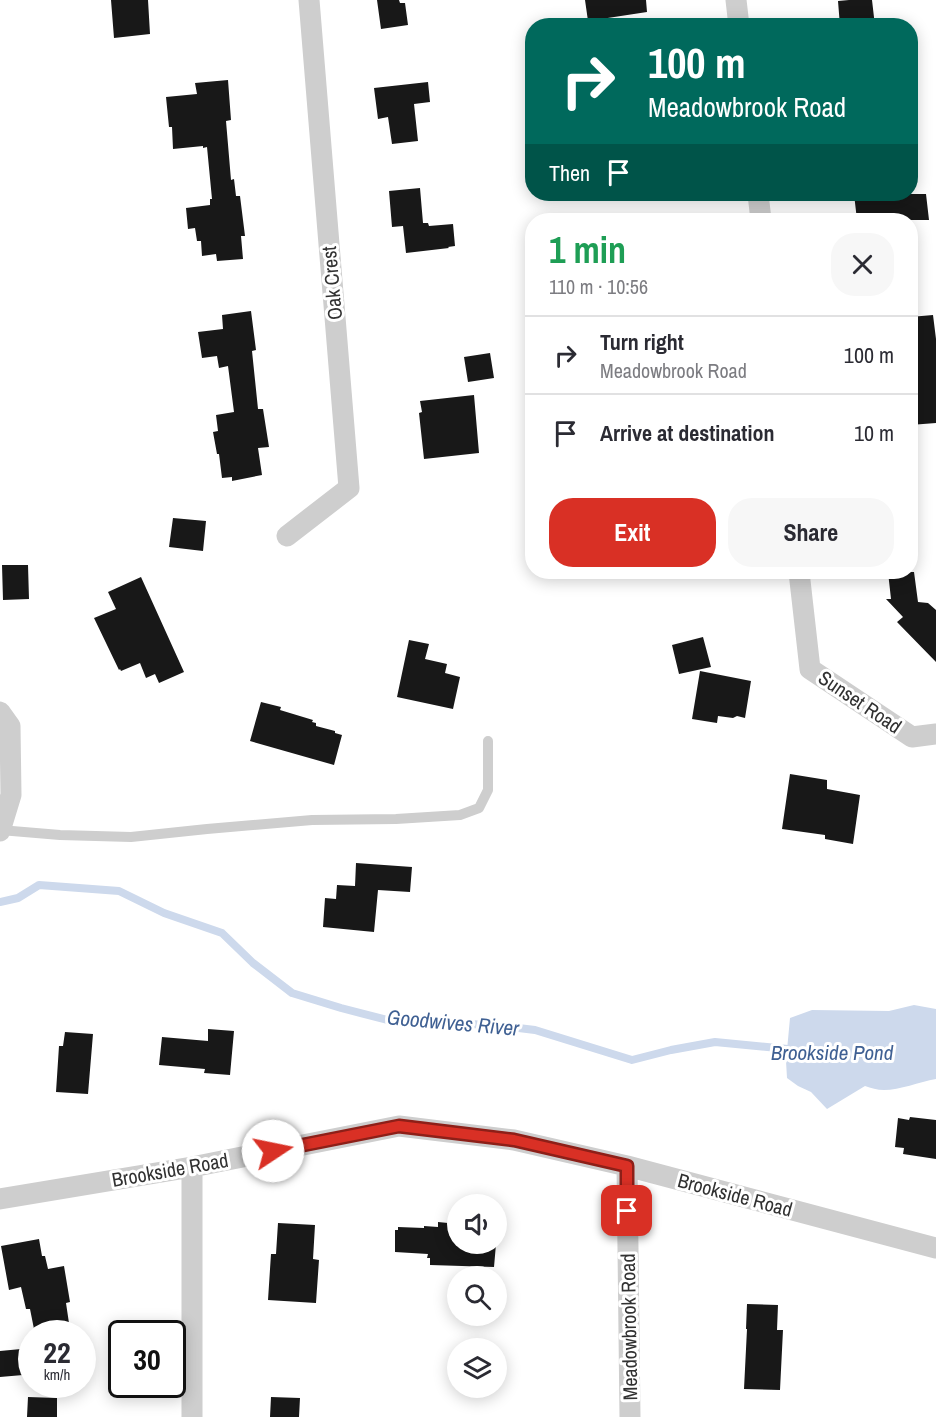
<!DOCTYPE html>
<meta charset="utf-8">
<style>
:root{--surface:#fff;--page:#f7f7f7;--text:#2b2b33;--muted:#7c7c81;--line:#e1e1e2;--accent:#d93025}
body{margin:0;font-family:"Archivo Narrow",sans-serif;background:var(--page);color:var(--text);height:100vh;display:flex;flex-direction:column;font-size:22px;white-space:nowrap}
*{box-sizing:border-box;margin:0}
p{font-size:20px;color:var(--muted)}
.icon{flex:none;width:33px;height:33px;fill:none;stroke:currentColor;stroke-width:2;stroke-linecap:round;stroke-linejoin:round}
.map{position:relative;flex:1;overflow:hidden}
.sheet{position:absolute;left:525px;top:213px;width:393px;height:366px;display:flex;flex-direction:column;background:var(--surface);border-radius:24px;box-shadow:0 3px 15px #0003}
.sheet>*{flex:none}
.guide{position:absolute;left:525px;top:18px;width:393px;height:183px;border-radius:24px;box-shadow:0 3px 15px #0003;background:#00695c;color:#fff;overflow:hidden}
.fabs{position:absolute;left:447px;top:1194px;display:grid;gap:12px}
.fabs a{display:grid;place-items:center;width:60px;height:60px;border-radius:50%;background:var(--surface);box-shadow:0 3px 15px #0003;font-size:30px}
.speed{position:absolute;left:18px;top:1320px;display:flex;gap:12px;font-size:30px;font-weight:700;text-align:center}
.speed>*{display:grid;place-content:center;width:78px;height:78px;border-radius:50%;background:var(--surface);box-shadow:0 3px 15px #0003;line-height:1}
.speed small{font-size:15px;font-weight:400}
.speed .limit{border:3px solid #111;border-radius:9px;background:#fff;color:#111}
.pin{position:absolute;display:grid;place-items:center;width:51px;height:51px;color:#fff;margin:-26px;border-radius:12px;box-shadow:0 3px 9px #0006}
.me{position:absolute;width:66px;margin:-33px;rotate:79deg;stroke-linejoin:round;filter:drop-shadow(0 0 4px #0008)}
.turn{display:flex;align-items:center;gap:21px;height:126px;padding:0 24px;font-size:27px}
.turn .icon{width:78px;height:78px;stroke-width:2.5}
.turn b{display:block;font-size:42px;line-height:51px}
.then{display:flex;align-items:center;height:57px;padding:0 24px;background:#0003;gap:12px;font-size:22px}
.round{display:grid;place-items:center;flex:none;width:63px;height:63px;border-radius:24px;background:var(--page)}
.head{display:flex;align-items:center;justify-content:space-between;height:102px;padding:0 24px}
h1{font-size:36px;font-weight:700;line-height:45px;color:#1e9e55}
.cta{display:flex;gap:12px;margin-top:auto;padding:12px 24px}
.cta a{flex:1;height:69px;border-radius:24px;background:var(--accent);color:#fff;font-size:24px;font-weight:700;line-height:69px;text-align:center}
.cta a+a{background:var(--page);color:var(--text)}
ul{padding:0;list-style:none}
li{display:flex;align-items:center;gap:18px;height:78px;padding:0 24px;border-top:2px solid var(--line)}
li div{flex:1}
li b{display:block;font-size:22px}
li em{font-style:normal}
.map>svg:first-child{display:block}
</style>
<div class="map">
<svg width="936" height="1417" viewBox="0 0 936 1417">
<rect width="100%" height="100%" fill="#fff"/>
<path fill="#cdd9ec" d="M914 1005 936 1009V1079C919 1082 900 1090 884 1090 877 1090 871 1088 865 1086L827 1109 811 1092 798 1086 787 1078 786 1061 790 1018 812 1010 889 1011Z"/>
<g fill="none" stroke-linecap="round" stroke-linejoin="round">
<path stroke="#cdd9ec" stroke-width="8" d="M0 902 18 898 39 885 119 891 164 913 222 933 253 963 292 993 341 1008 399 1023H439L493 1025 535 1030 632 1060 671 1050 715 1042 798 1050"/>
</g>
<path fill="#181818" d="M111 0H148L150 34 114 38Z
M377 0H399L400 3H405L408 25 381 29Z
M585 0H646L647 12 588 21Z
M849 0H872L875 26H840L838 1Z
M228 80 231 120 226 121 231 180 234 179 236 196H240L245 236H241L243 259 217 261 216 254 202 256 201 241H197L195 228 188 229 186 208 210 205V199H212L207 147 203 148V146L173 149 172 127H169L166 97 197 94 195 83Z
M428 82 430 102 414 104 418 141 392 144 388 117 378 119 374 88Z
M420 188 423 223H428L429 226 453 224 455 246 448 247 449 248 406 253 403 226 392 227 389 191Z
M854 194H926L929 220H857Z
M251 311 256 350 252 351 258 409H263L269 447 258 448 262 475 232 481V477L222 478 219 454H217L213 432 218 431 216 415 234 412 228 366 219 368 217 356 202 358 198 332 223 329 222 315Z
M933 315 936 339V423L910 425V317Z
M490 353 494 378 468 382 464 357Z
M474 395 479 453 424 459 419 413 422 412 420 401Z
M173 518 206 521 203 551 169 547Z
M2 565H28L29 599 3 600Z
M888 572H914L918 602 928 603 936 610V662L897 622 903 617 886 599H891Z
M141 577 184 672 159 683 155 674 146 678 140 663 121 671 120 669 119 670 94 618 116 609 108 592Z
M703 637 711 667 679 674 672 645Z
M409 640 429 644 425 659 447 664 445 673 460 677 453 709 397 697Z
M700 671 751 681 745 718 737 716 733 718 718 716 717 723 692 719Z
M261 702 281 707 280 710 313 720 312 722 316 723V726L335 731V733L342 735 334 765 250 741Z
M790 774 827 780V789L860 795 853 844 825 839V835L782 829Z
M356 863 412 867 410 892 378 890 374 932 323 927 325 898 336 899 337 885 355 886Z
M208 1029 234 1031 230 1075 204 1073 205 1069 159 1065 162 1037 208 1041Z
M65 1032 93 1034 88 1094 56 1092 59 1046H63Z
M910 1117 936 1120V1159L903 1154 904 1148 895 1147 898 1118 909 1120Z
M438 1222 458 1224V1244H496L494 1267 430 1265V1258H427L428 1254 395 1252V1230H398V1227L424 1228V1226L438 1227Z
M278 1223 315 1225 313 1259 319 1260 316 1303 268 1300 271 1254H276Z
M39 1239 42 1256H45L48 1269 64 1266 70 1302 66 1303 70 1330 50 1334H35L30 1309H26L21 1287 9 1290 1 1246Z
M747 1304 778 1305 777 1330H783L780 1390 744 1389 747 1329H746Z
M21 1349 23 1375 0 1377V1351Z
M28 1397 57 1398V1417H27Z
M271 1397 300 1398 299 1417H270Z"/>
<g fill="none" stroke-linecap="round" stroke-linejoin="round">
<path stroke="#cecece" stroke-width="10" d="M0 830 60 835 131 837 207 829 312 820 396 819 460 815 479 808 488 790V741"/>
<path stroke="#cecece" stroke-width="21" d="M736 0 739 26
M758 194 761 220
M287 536 349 488 309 0
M799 572 810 669 912 737 936 734
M0 712 10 726 11 795 0 831
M627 1166 630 1417
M0 1199 192 1167 399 1126 514 1140 627 1166 936 1248
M192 1417V1167"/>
</g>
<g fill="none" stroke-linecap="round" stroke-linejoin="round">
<g stroke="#8d1f18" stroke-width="15">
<path id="route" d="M273 1151 399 1126 514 1140 627 1166V1211"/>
</g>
<use href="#route" stroke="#d93025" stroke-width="10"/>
</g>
<g text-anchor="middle" stroke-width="6" stroke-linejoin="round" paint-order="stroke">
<g font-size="20" fill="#313131" stroke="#fff">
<text transform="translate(332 283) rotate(-95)" y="7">Oak Crest</text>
<text transform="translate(860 702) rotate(34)" y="7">Sunset Road</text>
<text transform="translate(170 1170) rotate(-10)" y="7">Brookside Road</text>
<text transform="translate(735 1195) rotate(15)" y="7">Brookside Road</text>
<text transform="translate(629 1327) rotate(-91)" y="7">Meadowbrook Road</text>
</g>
<g font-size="21" font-style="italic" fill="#3f6093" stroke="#fff">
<text transform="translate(453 1023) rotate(5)" y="7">Goodwives River</text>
<text x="832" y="1060">Brookside Pond</text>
</g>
</g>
</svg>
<div class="fabs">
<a><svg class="icon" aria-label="sound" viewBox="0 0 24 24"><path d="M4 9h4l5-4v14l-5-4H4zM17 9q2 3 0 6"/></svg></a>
<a><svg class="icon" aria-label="search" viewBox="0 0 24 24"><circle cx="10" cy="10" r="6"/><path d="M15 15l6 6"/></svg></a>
<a><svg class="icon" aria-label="layers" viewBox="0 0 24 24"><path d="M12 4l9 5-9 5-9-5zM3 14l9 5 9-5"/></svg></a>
</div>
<div class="speed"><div>22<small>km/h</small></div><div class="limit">30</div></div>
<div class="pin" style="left:627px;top:1211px;background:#d93025"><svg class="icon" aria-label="arrive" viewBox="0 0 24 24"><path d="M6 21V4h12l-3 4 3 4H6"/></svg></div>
<svg class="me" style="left:273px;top:1151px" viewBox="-20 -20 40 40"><circle r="19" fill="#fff"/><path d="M0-13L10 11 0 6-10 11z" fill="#d93025"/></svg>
<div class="guide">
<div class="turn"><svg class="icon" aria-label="right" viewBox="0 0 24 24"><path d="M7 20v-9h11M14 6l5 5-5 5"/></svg><div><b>100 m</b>Meadowbrook Road</div></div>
<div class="then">Then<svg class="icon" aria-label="arrive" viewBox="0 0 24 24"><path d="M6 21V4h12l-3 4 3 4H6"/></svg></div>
</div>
<section class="sheet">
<div class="head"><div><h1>1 min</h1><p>110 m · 10:56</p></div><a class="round"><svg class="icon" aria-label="close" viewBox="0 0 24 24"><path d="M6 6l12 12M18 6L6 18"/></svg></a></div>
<ul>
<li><svg class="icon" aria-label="right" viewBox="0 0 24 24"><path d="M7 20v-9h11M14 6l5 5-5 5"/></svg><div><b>Turn right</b><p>Meadowbrook Road</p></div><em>100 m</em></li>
<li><svg class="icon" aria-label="arrive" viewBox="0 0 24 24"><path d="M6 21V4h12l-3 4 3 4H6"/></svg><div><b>Arrive at destination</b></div><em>10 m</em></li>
</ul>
<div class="cta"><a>Exit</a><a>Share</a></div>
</section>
</div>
